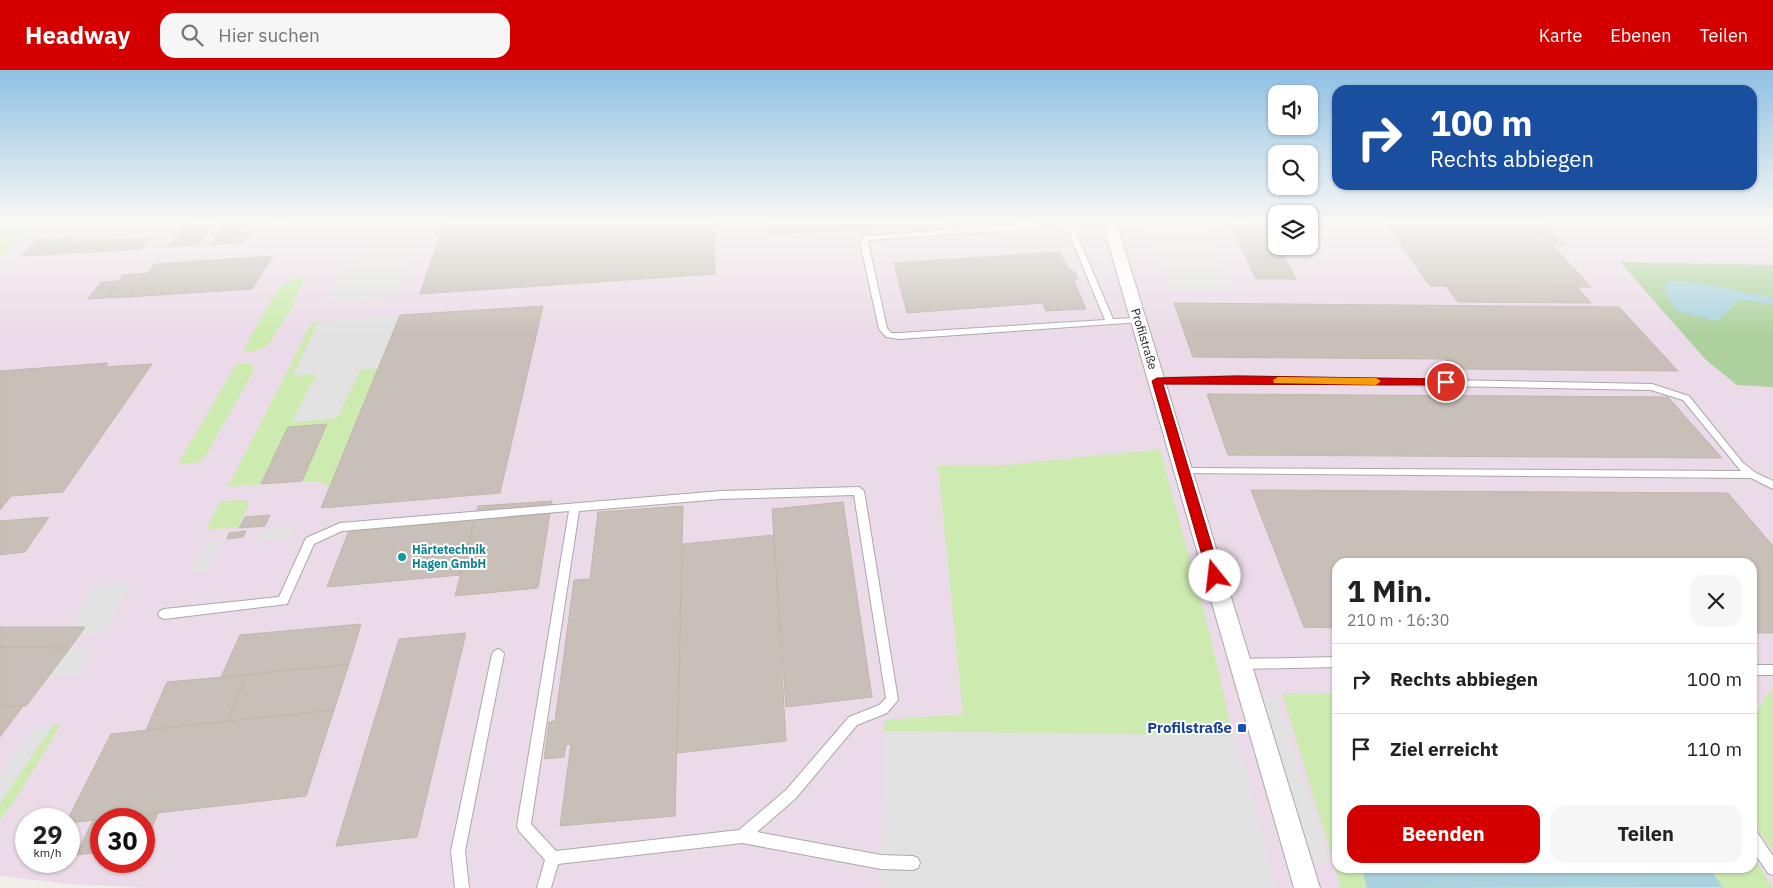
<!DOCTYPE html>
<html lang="de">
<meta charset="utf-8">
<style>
:root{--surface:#fff;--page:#f6f6f6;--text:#222;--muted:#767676;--line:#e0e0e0;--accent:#d40000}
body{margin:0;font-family:"IBM Plex Sans",sans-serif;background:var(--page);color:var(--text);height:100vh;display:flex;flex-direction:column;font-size:19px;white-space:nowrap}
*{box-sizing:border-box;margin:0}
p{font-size:16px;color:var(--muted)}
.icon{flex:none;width:28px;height:28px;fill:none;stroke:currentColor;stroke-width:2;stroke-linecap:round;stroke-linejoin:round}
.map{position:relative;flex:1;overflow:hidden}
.side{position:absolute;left:1332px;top:488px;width:425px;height:315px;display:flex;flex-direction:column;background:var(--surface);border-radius:15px;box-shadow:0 1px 4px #0004}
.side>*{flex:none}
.top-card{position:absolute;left:1332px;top:15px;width:425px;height:105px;border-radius:15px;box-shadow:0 1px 4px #0004;background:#1a4fa0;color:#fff;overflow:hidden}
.controls{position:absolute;left:1268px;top:15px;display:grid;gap:10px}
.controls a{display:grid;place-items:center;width:50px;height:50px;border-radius:10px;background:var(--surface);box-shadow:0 1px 4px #0004;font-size:25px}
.speed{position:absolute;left:15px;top:738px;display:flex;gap:10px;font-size:25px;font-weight:700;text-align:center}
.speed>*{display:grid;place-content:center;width:65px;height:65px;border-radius:50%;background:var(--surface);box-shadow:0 1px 4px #0004;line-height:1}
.speed small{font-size:12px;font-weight:400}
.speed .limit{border:8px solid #d22;background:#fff;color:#111}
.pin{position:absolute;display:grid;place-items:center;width:42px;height:42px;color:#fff;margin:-21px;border:2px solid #fff;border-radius:50%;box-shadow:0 1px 5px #0007}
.me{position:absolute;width:55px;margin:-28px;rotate:344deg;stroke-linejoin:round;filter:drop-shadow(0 0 4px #0008)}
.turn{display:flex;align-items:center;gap:18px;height:105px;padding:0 15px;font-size:22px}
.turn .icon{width:65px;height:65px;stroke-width:2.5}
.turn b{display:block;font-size:35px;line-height:42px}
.round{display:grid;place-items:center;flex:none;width:52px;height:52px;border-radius:15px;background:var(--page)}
.headline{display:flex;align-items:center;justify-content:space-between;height:85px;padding:0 15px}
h1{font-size:30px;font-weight:700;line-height:38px}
.primary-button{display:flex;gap:10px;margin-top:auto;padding:10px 15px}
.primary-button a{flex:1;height:58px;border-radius:15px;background:var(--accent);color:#fff;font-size:20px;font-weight:700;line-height:58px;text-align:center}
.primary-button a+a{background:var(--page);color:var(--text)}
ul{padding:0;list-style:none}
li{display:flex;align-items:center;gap:15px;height:70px;padding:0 15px;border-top:1px solid var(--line)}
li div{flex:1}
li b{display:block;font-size:19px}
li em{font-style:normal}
header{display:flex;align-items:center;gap:30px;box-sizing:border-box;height:70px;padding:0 25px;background:var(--accent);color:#fff}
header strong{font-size:24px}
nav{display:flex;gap:28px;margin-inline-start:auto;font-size:18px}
.search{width:350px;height:45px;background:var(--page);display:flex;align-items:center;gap:12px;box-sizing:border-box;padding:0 18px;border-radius:15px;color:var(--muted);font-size:19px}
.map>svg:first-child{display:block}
</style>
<header>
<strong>Headway</strong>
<div class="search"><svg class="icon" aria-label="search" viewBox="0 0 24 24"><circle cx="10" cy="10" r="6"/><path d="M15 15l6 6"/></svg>Hier suchen</div>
<nav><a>Karte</a><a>Ebenen</a><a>Teilen</a></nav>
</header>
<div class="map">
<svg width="1773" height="818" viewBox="0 0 1773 818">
<rect width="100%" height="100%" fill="#f2efe9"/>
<path fill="#ebdbe8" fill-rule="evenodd" d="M0 151H1276V176H1309V151H1773V818H149L66 814 0 806ZM1338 492H1752V798H1338ZM26 749H69V791H26ZM101 749H144V791H101Z"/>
<path fill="#cdebb0" d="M0 151H37L0 189Z
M301 204C306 221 277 260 268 275L263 279 242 283 277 219Z
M319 251 293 305 317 304 292 352 337 348 359 300 379 298 329 418 319 411H302L326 354 288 357 261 414 228 417 311 254Z
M236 294H252L254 300 202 392 178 394Z
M1160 379 1209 560 1233 666 884 661 885 650 963 644 938 396 1006 395Z
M236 430H246L249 434 238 457 206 460 220 432Z
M1773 615V782L1753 751 1752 650Z
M1282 623 1337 624 1338 798H1752L1753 786 1773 818H1341Z
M53 656H60L15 730 0 750V733Z"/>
<path fill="#add19e" d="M1620 192 1773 195V317L1737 315 1706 290Z"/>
<path fill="#e2e2e2" d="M1143 151H1204L1236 222 1172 221Z
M403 174 416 181 401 215 395 221 372 230 360 231V228L323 231 344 197 366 184Z
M400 245 379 298 333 302 360 301 337 348 292 352 317 304 293 305 319 252Z
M295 457 291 467 259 470 264 459Z
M222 471 207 501 190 502 206 472Z
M132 512 108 557 92 565 79 566 85 557H70L91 517Z
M70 578 94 579 79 606 50 605Z
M1276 624 1329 792 1314 793 1261 625Z
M53 656 0 732V705L36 657Z
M884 661 1233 666 1243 691 1276 818H881Z"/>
<path fill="#aad3df" d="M1672 211 1693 212 1773 228V234L1740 229 1717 251 1677 241 1668 228 1665 214Z
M1362 798H1709L1723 817 1367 818Z"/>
<path fill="#c7bfb8" stroke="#c4b6ab" d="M189 151H216L197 175 168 177Z
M270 151H312L268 154Z
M445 151H714L715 204 420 224Z
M768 151H943L945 155 768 164Z
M1384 151H1530L1591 217 1430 216Z
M1530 151H1542L1565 175H1552Z
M241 154 236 162 252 161 244 172 210 175 224 155Z
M1230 154 1268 155 1276 171V176H1279L1296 209H1256Z
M72 167 66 172 151 168 141 179 21 186 37 169Z
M1060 182 1068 199 1075 202 1078 208 1074 211 1086 239 1046 241 1043 233 907 243 894 193Z
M273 186 252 219 129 227 155 194Z
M147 203 129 227 105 228 123 205Z
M118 211 105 228 88 229 101 212Z
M1446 216 1577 217 1591 233 1458 232Z
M1174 233 1619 237 1678 301 1451 299 1445 289 1193 287Z
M543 236 500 423 321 438 400 245Z
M108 293 105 297 152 294 63 422 11 426 0 440V301Z
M1207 324 1668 327 1722 388 1228 385Z
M327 354 302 411 261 414 288 357Z
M1251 420 1728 423 1773 476V563H1752V492H1338V558L1304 557Z
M552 431 538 518 455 526 478 436Z
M843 432 872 627 786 637 772 439Z
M683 436 675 746 560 756 571 674 566 675 564 687 544 689 549 652 555 651 574 510 590 509 598 442Z
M270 445 265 456 239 458 245 447Z
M49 447 25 482 0 485V451Z
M475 448 460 505 327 517 350 458Z
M246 461 243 467 227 469 229 463Z
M774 465 786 671 677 683 683 474Z
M361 554 349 594 221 607 240 565Z
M0 557H85L70 578 0 577Z
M466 563 417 767 336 776 399 569Z
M0 577 70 578 26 636H0Z
M349 594 334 640 227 651 247 605Z
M247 605 227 651 146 660 167 612Z
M0 636H23L0 667Z
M334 640 306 726 69 753 68 749 111 664Z
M158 743 144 776V749H106Z
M101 749V782L76 785 93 750Z"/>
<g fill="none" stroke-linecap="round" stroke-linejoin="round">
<g stroke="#a9a9a9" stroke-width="2">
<path id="lane" d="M1068 151H1112L1109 153 1073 156 1113 249 1138 248H1141V252L899 269 886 267 879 259 860 172 865 166ZM1066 156 1105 250 899 263H891L887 258 868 172 870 170Z
M1237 306 1652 314 1689 326 1743 393 1756 403 1773 411V419L1751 408 1179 403 1178 401 1179 399 1183 398 1741 401 1683 330 1651 320 1237 312 1157 314 1153 311 1157 308Z
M859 417 864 421 898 630 887 643 857 655 796 728 757 762 881 785 913 786 918 788 920 793 918 798 913 800 881 799 742 773 558 794 551 818H537L545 790 519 761 517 756 569 441 342 461 314 474 287 534 164 549 160 547 158 544 160 541 164 539 279 527 306 468 340 453 721 421ZM854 425 886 628 879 635 849 647 786 720 739 760 556 781 531 754 579 441 721 429Z
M498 579 502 581 504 584 465 781 469 818H455L451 781 492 584 494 581Z
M1338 587V597L1241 599 1237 598 1235 594 1237 590 1241 589Z
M1752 595H1773V605H1752Z
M1752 761 1757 762 1773 786V805L1768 803 1752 780Z"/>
</g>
<g stroke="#a9a9a9" stroke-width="2">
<path id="street" d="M1102 151H1116L1320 818H1294Z"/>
</g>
<use href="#lane" fill="#fff" fill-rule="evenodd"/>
<use href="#street" fill="#fff" fill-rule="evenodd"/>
</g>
<linearGradient id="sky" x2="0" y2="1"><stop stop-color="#8fc0e4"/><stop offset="0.57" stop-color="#f9f8f5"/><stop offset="1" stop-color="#f9f8f5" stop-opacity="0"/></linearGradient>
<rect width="1773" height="265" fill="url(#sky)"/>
<path fill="#d40000" stroke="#8a0000" d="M1238 306 1446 309 1451 312 1446 315 1163 314 1221 506 1215 511 1208 506 1152 311 1157 308Z"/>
<path fill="#f59e0b" d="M1278 307 1376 308 1381 311 1376 315 1274 313 1273 310Z"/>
<circle fill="#0f9aa8" stroke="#fff" stroke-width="2" cx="402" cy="487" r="5"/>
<rect fill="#1a4fb4" stroke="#fff" stroke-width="2" x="1237" y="653" width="10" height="10" rx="2.5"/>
<g text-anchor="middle" stroke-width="4" stroke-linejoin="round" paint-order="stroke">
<g font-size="12" fill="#222" stroke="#fff">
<text transform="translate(1144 269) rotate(73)" y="4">Profilstraße</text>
</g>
<g font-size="12" font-weight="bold" fill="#0d838f" stroke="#fff" text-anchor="start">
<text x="412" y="484">Härtetechnik<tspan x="412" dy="14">Hagen GmbH</tspan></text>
</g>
<g font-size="15" font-weight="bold" fill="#164399" stroke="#fff" text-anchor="end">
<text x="1232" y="663">Profilstraße</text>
</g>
</g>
</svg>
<div class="controls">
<a><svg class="icon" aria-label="sound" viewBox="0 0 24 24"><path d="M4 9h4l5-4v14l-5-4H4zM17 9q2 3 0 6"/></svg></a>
<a><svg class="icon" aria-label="search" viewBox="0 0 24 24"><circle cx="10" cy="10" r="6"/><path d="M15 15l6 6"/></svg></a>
<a><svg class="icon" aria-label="layers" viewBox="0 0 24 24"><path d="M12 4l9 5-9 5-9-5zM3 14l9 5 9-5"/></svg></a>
</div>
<div class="speed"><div>29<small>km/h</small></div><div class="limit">30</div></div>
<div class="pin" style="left:1446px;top:312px;background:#d93025"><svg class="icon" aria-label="arrive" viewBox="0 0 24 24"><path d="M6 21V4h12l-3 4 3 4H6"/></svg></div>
<svg class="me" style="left:1215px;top:506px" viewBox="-20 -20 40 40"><circle r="19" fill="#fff"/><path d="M0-13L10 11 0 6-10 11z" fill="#d40000"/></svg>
<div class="top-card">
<div class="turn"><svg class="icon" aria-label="right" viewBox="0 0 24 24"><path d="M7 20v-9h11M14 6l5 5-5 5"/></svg><div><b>100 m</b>Rechts abbiegen</div></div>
</div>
<section class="side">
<div class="headline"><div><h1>1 Min.</h1><p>210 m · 16:30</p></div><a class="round"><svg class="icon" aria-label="close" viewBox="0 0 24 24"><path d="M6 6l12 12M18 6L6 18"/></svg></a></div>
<ul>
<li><svg class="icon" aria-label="right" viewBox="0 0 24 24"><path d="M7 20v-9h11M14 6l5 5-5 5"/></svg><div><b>Rechts abbiegen</b></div><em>100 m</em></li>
<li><svg class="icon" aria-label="arrive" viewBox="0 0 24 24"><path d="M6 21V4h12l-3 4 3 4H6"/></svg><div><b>Ziel erreicht</b></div><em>110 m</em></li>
</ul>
<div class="primary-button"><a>Beenden</a><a>Teilen</a></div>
</section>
</div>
